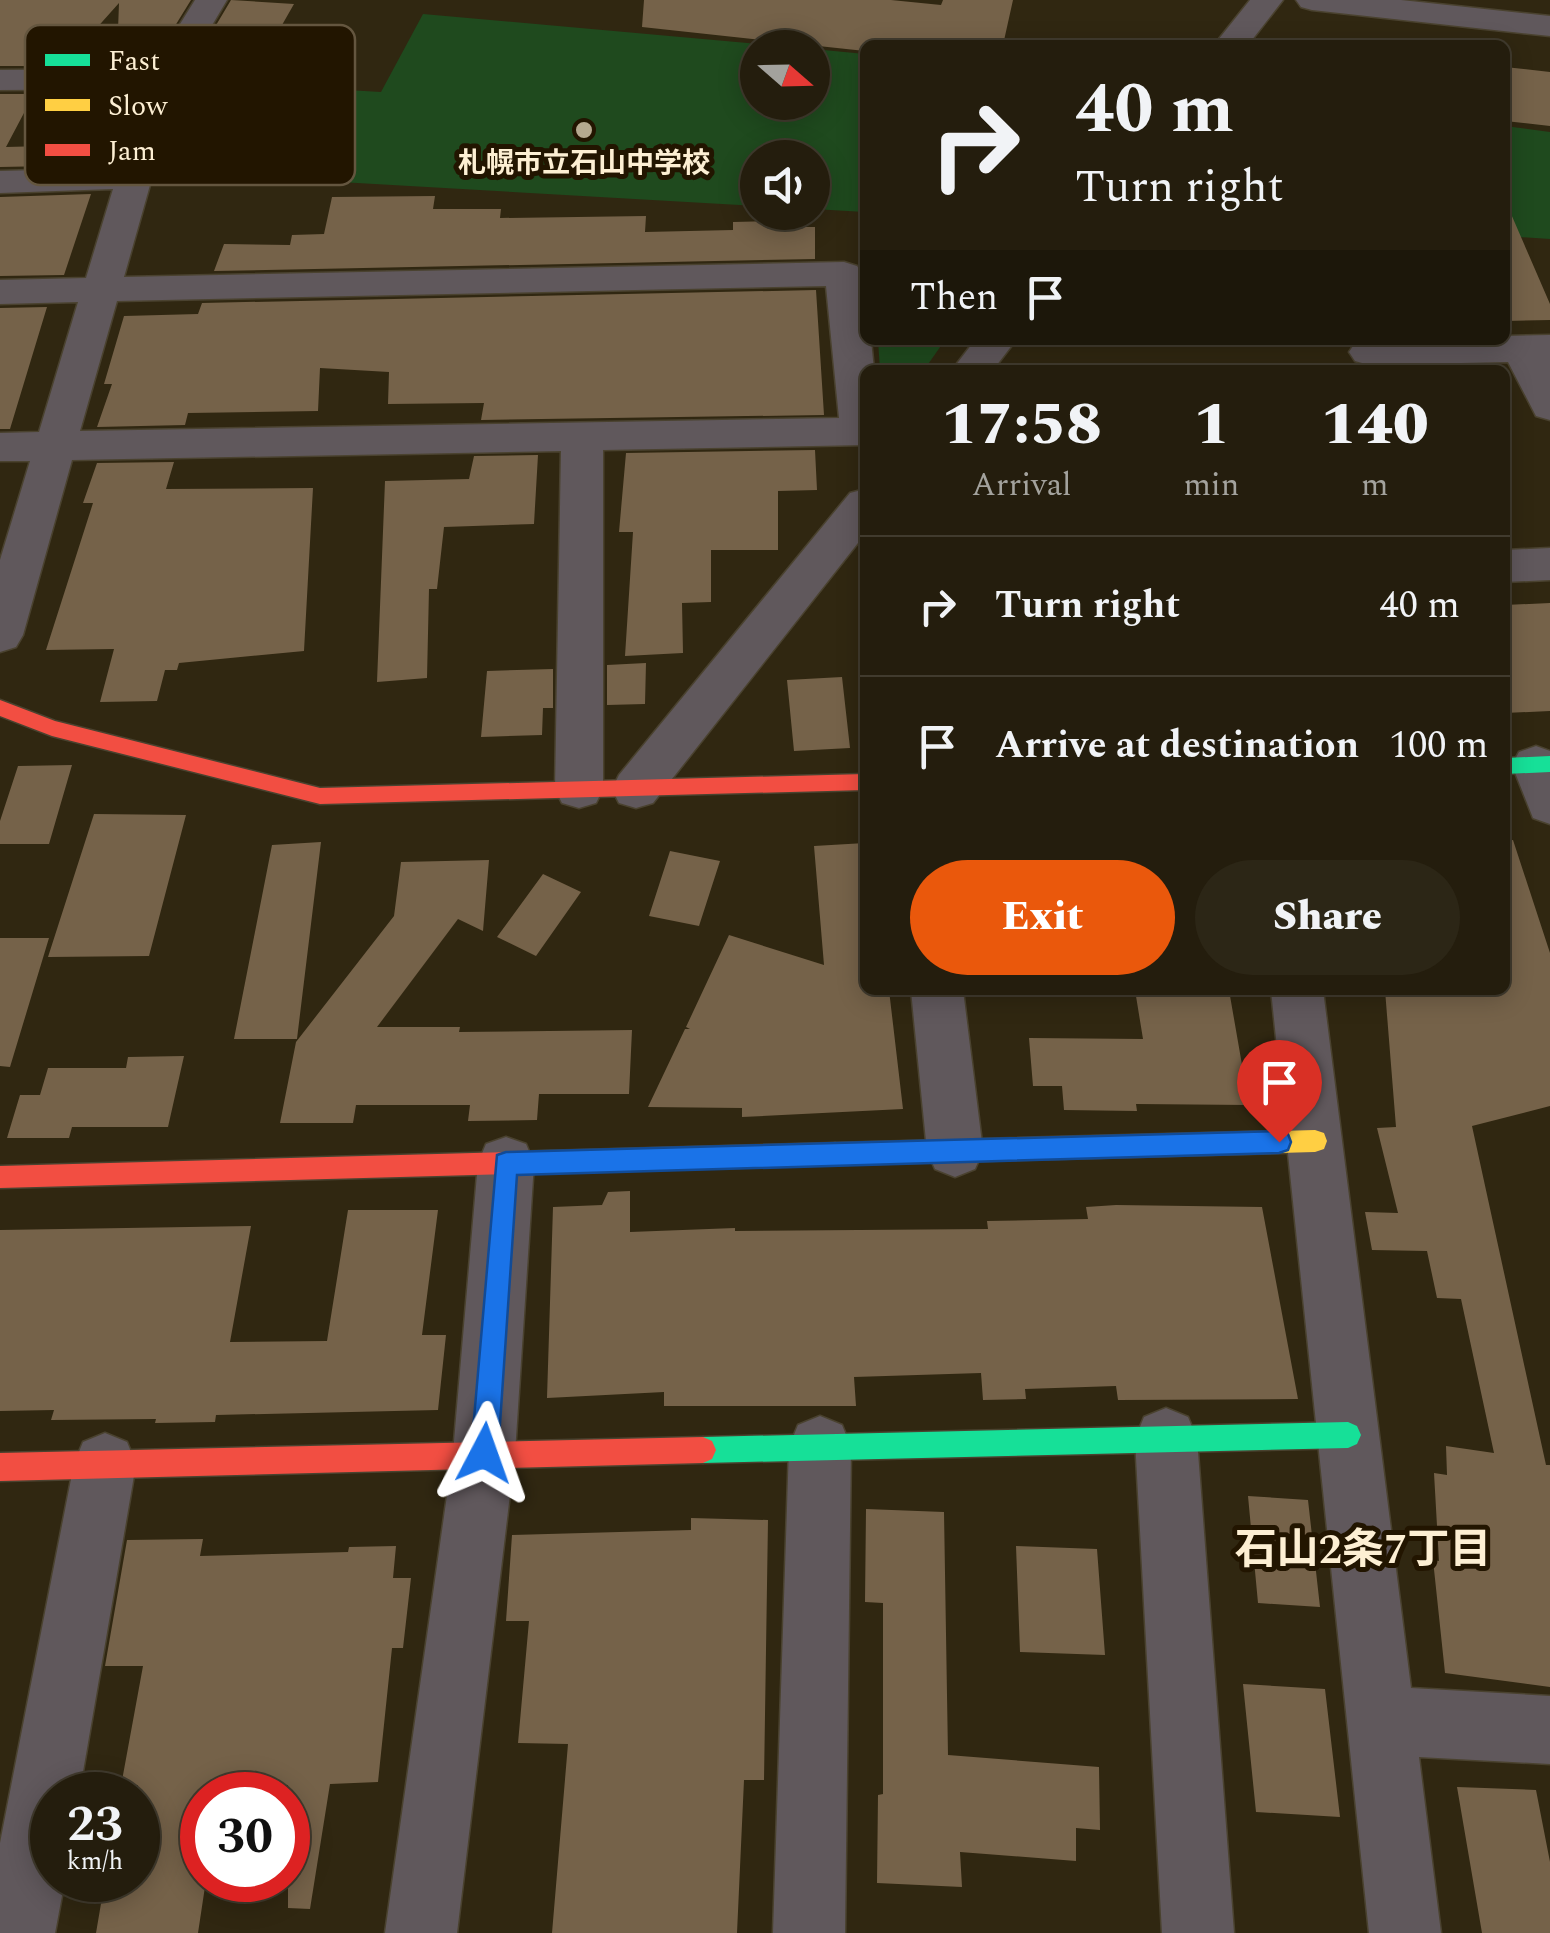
<!DOCTYPE html>
<meta charset="utf-8">
<style>
:root{--surface:#241d0d;--page:#2c2616;--text:#f1f3f6;--muted:#a3a29d;--line:#413b2e;--accent:#ea580c}
body{margin:0;font-family:Spectral,"Noto Sans JP",serif;background:var(--page);color:var(--text);height:100vh;display:flex;flex-direction:column;font-size:38px;white-space:nowrap}
*{box-sizing:border-box;margin:0}
p{font-size:32px;color:var(--muted)}
.icon{flex:none;width:55px;height:55px;fill:none;stroke:currentColor;stroke-width:2;stroke-linecap:round;stroke-linejoin:round}
.map{position:relative;flex:1;overflow:hidden}
.drawer{position:absolute;left:860px;top:365px;width:650px;height:630px;display:flex;flex-direction:column;background:var(--surface);border-radius:15px;box-shadow:0 5px 25px #0003,0 0 0 2px var(--line)}
.drawer>*{flex:none}
.guide{position:absolute;left:860px;top:40px;width:650px;height:305px;border-radius:15px;box-shadow:0 5px 25px #0003,0 0 0 2px var(--line);background:#241d0d;color:var(--text);overflow:hidden}
.needle{width:65px;rotate:110deg}
.controls{position:absolute;left:740px;top:30px;display:grid;gap:20px}
.controls a{display:grid;place-items:center;width:90px;height:90px;border-radius:50%;background:var(--surface);box-shadow:0 5px 25px #0003,0 0 0 2px var(--line);font-size:50px}
.speed{position:absolute;left:30px;top:1772px;display:flex;gap:20px;font-size:50px;font-weight:700;text-align:center}
.speed>*{display:grid;place-content:center;width:130px;height:130px;border-radius:50%;background:var(--surface);box-shadow:0 5px 25px #0003,0 0 0 2px var(--line);line-height:1}
.speed small{font-size:25px;font-weight:400}
.speed .limit{border:15px solid #d22;background:#fff;color:#111}
.pin{position:absolute;display:grid;place-items:center;width:85px;height:85px;color:#fff;margin:-102px -42px;border-radius:50% 50% 50% 0;rotate:-45deg;box-shadow:0 0 10px #0007}
.pin .icon{rotate:45deg}
.me{position:absolute;width:110px;margin:-55px;rotate:4deg;stroke-linejoin:round;filter:drop-shadow(0 0 8px #0008)}
.turn{display:flex;align-items:center;gap:35px;height:210px;padding:0 50px;font-size:45px}
.turn .icon{width:130px;height:130px;stroke-width:2.5}
.turn b{display:block;font-size:70px;line-height:85px}
.then{display:flex;align-items:center;height:95px;padding:0 50px;background:#0003;gap:20px;font-size:38px}
.eta{display:flex;justify-content:space-evenly;align-items:center;height:170px;text-align:center}
.eta b{font-size:60px;font-weight:800;line-height:70px}
.primary-button{display:flex;gap:20px;margin-top:auto;padding:20px 50px}
.primary-button a{flex:1;height:115px;border-radius:60px;background:var(--accent);color:#fff;font-size:40px;font-weight:800;line-height:115px;text-align:center}
.primary-button a+a{background:var(--page);color:var(--text)}
ul{padding:0;list-style:none}
li{display:flex;align-items:center;gap:30px;height:140px;padding:0 50px;border-top:2px solid var(--line)}
li div{flex:1}
li b{display:block;font-size:38px}
li em{font-style:normal}
.map>svg:first-child{display:block}
</style>
<div class="map">
<svg width="1550" height="1933" viewBox="0 0 1550 1933">
<rect width="100%" height="100%" fill="#302711"/>
<path fill="#1f4a1e" d="M423 14 792 47 758 48V102H812L813 49 865 54V212L813 209 812 158H758L757 206 270 178 330 89 381 92Z
M1505 126 1550 132V239L1505 236Z
M878 340H945L924 370H880Z"/>
<path fill="#756249" d="M0 0H191L170 34 118 30 119 3 69 59 53 57 48 66H0Z
M231 0 294 4 203 163 161 160 221 38 209 37Z
M644 0H891L941 5 943 0H1013L1003 45H865V51L642 27Z
M1505 67 1550 72V126L1505 121Z
M0 94H34L6 147 84 145 83 149 107 148 101 165 0 167Z
M91 194 64 275 0 276V197Z
M435 196 433 209H501L500 218 646 216 645 232 733 230V222L774 221V227H815V259L214 271 224 244 290 245 292 235 324 234 332 197Z
M1505 200 1550 304V320L1505 321Z
M816 290 824 415 481 420 484 403 388 404 389 372 320 368 318 411 188 413 185 425 97 427 112 384H104L124 316 198 314 202 303Z
M47 307 10 429H0V308Z
M815 450 817 490 778 491V550H711V602L682 603 683 653 625 656 633 532H619L626 453Z
M538 455 534 524 444 527 437 589H429L427 678 377 682 385 481 469 479 474 456Z
M174 462 166 489 313 488 304 651 179 663 177 670H165L157 701 100 702 114 649 46 650 93 503H83L97 463Z
M1550 603V711L1505 713V605Z
M646 663 645 704 607 705V665Z
M553 669V708H543L542 735 481 737 487 671Z
M842 677 850 748 794 751 787 680Z
M72 765 49 844H0V821L18 766Z
M94 814 186 815 149 956 48 957Z
M1513 840 1550 953V1106L1472 1126 1546 1465H1550V1687L1445 1673 1433 1560 1439 1561 1434 1473 1447 1475 1446 1446 1494 1453 1461 1299 1437 1298 1427 1251 1372 1250 1365 1212 1398 1213 1377 1128 1396 1127 1385 990H1505V841Z
M321 842 297 1039H234L272 845Z
M865 843V990H889L903 1109 742 1117V1108L648 1107 685 1029H690L686 1027 729 935 824 965 814 846Z
M670 851 720 861 699 926 649 916Z
M489 860 483 931 458 919 377 1027H460L459 1032 632 1030 629 1094H539L537 1120 468 1121 470 1105H356L353 1123H280L296 1042 394 916 401 862Z
M543 874 581 892 536 956 497 937Z
M0 938H49L10 1067 0 1066Z
M1135 990H1229L1249 1105 1136 1104 1137 1111 1064 1110 1062 1086H1033L1029 1038 1143 1039Z
M184 1056 168 1127H72L69 1138H7L20 1095H40L48 1068H126L128 1057Z
M630 1191V1232L735 1228V1231L988 1229 987 1221 1088 1219 1086 1207 1116 1205 1262 1207 1298 1399 1118 1400 1116 1386 1025 1389 1026 1399 983 1400 981 1373 854 1377 856 1406H664V1392L547 1398 553 1207 602 1205 608 1192Z
M348 1210H438L422 1335H446L438 1410 216 1415 215 1422 155 1423 156 1419 51 1420 54 1410 0 1411V1230L251 1226 230 1342 327 1341Z
M1248 1496 1308 1500 1320 1607 1258 1603Z
M866 1509 944 1512 948 1755 1099 1767 1100 1830 1076 1828V1861L960 1852 962 1887 877 1883 878 1795 883 1794V1603L865 1602Z
M691 1518 768 1520 764 1780H744L737 1933H552L568 1744 518 1743 529 1621H506L512 1535 691 1530Z
M203 1539 200 1556 348 1552 349 1547 396 1546 393 1578H411L403 1648H392L378 1782 330 1784 310 1909 288 1908V1785L202 1787V1880H206L198 1933H96L105 1880H138V1785L121 1786 143 1666H105L127 1540Z
M1016 1546 1097 1549 1105 1655 1020 1652Z
M1243 1684 1325 1689 1340 1817 1256 1812Z
M1457 1787 1536 1790 1550 1862V1933H1482Z"/>
<g fill="none" stroke-linecap="round" stroke-linejoin="round">
<g stroke="#4a422f" stroke-width="3">
<path id="street" d="M195 0H227L180 79 124 277 844 262 857 266 863 274 865 340H871L874 370H865V445L603 450V789L596 803 579 808 562 803 555 789 561 451 72 460 23 635 16 647 0 652V560L30 461H0V433L39 432 78 302 0 304V280L86 278 113 189 0 193V171L119 168 143 89 0 90V70L152 69ZM826 286 839 418 80 431 117 301Z
M1250 0H1283L1248 45H1214Z
M1296 0H1401L1550 16V36L1312 10 1301 7Z
M1550 335V420L1536 416 1508 362 1369 365 1355 361 1349 352 1355 343 1366 340H1505V336Z
M975 340H1016L993 370H952Z
M865 489V534L653 803 636 808 619 803 612 789 619 775 850 493Z
M1550 548V580L1505 582V550Z
M1536 746 1550 751V824L1533 818 1512 765 1519 752Z
M911 990H963L983 1151 975 1169 955 1177 935 1169 927 1151Z
M1271 990H1323L1411 1688 1550 1696V1764L1419 1757 1441 1933H1369Z
M506 1137 526 1144 534 1163 515 1453 457 1933H385L453 1453 478 1163 486 1144Z
M1166 1408 1188 1417 1197 1439 1234 1933H1162L1135 1439 1144 1417Z
M820 1416 842 1425 851 1447 845 1933H773L789 1447 798 1425Z
M105 1433 127 1442 136 1464 79 1795H52V1880H65L55 1933H0V1843L74 1464 83 1442Z"/>
</g>
<g stroke="#4a422f" stroke-width="3">
<path id="fast" d="M1550 756V772L1505 774V758Z
M1348 1422 1357 1426 1361 1435 1357 1444 1348 1448 703 1463 694 1459 690 1450 694 1441 703 1437Z"/>
</g>
<g stroke="#4a422f" stroke-width="3">
<path id="slow" d="M1315 1130 1324 1133 1327 1141 1324 1149 1315 1152 835 1165 826 1162 823 1154 826 1146 835 1143Z"/>
</g>
<g stroke="#4a422f" stroke-width="3">
<path id="jam" d="M0 700 55 721 320 788 865 774V790L320 804 52 736 0 716Z
M835 1143 844 1146 847 1154 844 1162 835 1165 0 1188V1166Z
M703 1437 712 1441 716 1450 712 1459 703 1463 0 1481V1453Z"/>
</g>
<use href="#street" fill="#60585c" fill-rule="evenodd"/>
<use href="#fast" fill="#16e098" fill-rule="evenodd"/>
<use href="#slow" fill="#ffcf43" fill-rule="evenodd"/>
<use href="#jam" fill="#f24e42" fill-rule="evenodd"/>
</g>
<path fill="#1a73e8" stroke="#114b97" stroke-width="2.5" d="M1279 1131 1288 1134 1291 1142 1288 1150 1279 1153 517 1175 498 1453 494 1463 484 1467 475 1463 471 1453 497 1155 506 1152Z"/>
<circle fill="#b5a98f" stroke="#221500" stroke-width="4" cx="584" cy="130" r="10"/>
<g text-anchor="middle" stroke-width="10" stroke-linejoin="round" paint-order="stroke">
<g font-size="28" font-weight="bold" fill="#fdefd3" stroke="#221500">
<text x="584" y="172">札幌市立石山中学校</text>
</g>
<g font-size="42" font-weight="bold" fill="#fdefd3" stroke="#221500">
<text x="1363" y="1563">石山2条7丁目</text>
</g>
</g>
<rect x="25" y="25" width="330" height="160" rx="15" fill="#221500" stroke="#64563f" stroke-width="2.5"/>
<rect x="45" y="54" width="45" height="12" fill="#16e098"/>
<rect x="45" y="99" width="45" height="12" fill="#ffcf43"/>
<rect x="45" y="144" width="45" height="12" fill="#f24e42"/>
<g font-size="28" fill="#fdefd3">
<text x="108" y="70">Fast</text>
<text x="108" y="115">Slow</text>
<text x="108" y="160">Jam</text>
</g>
</svg>
<div class="controls">
<a><svg class="needle" viewBox="-14 -14 28 28"><path d="M0-13l5 13h-10z" fill="#e53935"/><path d="M0 13l5-13h-10z" fill="#a3a29d"/></svg></a>
<a><svg class="icon" aria-label="sound" viewBox="0 0 24 24"><path d="M4 9h4l5-4v14l-5-4H4zM17 9q2 3 0 6"/></svg></a>
</div>
<div class="speed"><div>23<small>km/h</small></div><div class="limit">30</div></div>
<div class="pin" style="left:1279px;top:1142px;background:#d93025"><svg class="icon" aria-label="arrive" viewBox="0 0 24 24"><path d="M6 21V4h12l-3 4 3 4H6"/></svg></div>
<svg class="me" style="left:484px;top:1453px" viewBox="-20 -20 40 40"><path d="M0-17L14 15 0 8-14 15z" fill="#1a73e8" stroke="#fff" stroke-width="4"/></svg>
<div class="guide">
<div class="turn"><svg class="icon" aria-label="right" viewBox="0 0 24 24"><path d="M7 20v-9h11M14 6l5 5-5 5"/></svg><div><b>40 m</b>Turn right</div></div>
<div class="then">Then<svg class="icon" aria-label="arrive" viewBox="0 0 24 24"><path d="M6 21V4h12l-3 4 3 4H6"/></svg></div>
</div>
<section class="drawer">
<div class="eta">
<div><b>17:58</b><p>Arrival</p></div>
<div><b>1</b><p>min</p></div>
<div><b>140</b><p>m</p></div>
</div>
<ul>
<li><svg class="icon" aria-label="right" viewBox="0 0 24 24"><path d="M7 20v-9h11M14 6l5 5-5 5"/></svg><div><b>Turn right</b></div><em>40 m</em></li>
<li><svg class="icon" aria-label="arrive" viewBox="0 0 24 24"><path d="M6 21V4h12l-3 4 3 4H6"/></svg><div><b>Arrive at destination</b></div><em>100 m</em></li>
</ul>
<div class="primary-button"><a>Exit</a><a>Share</a></div>
</section>
</div>
